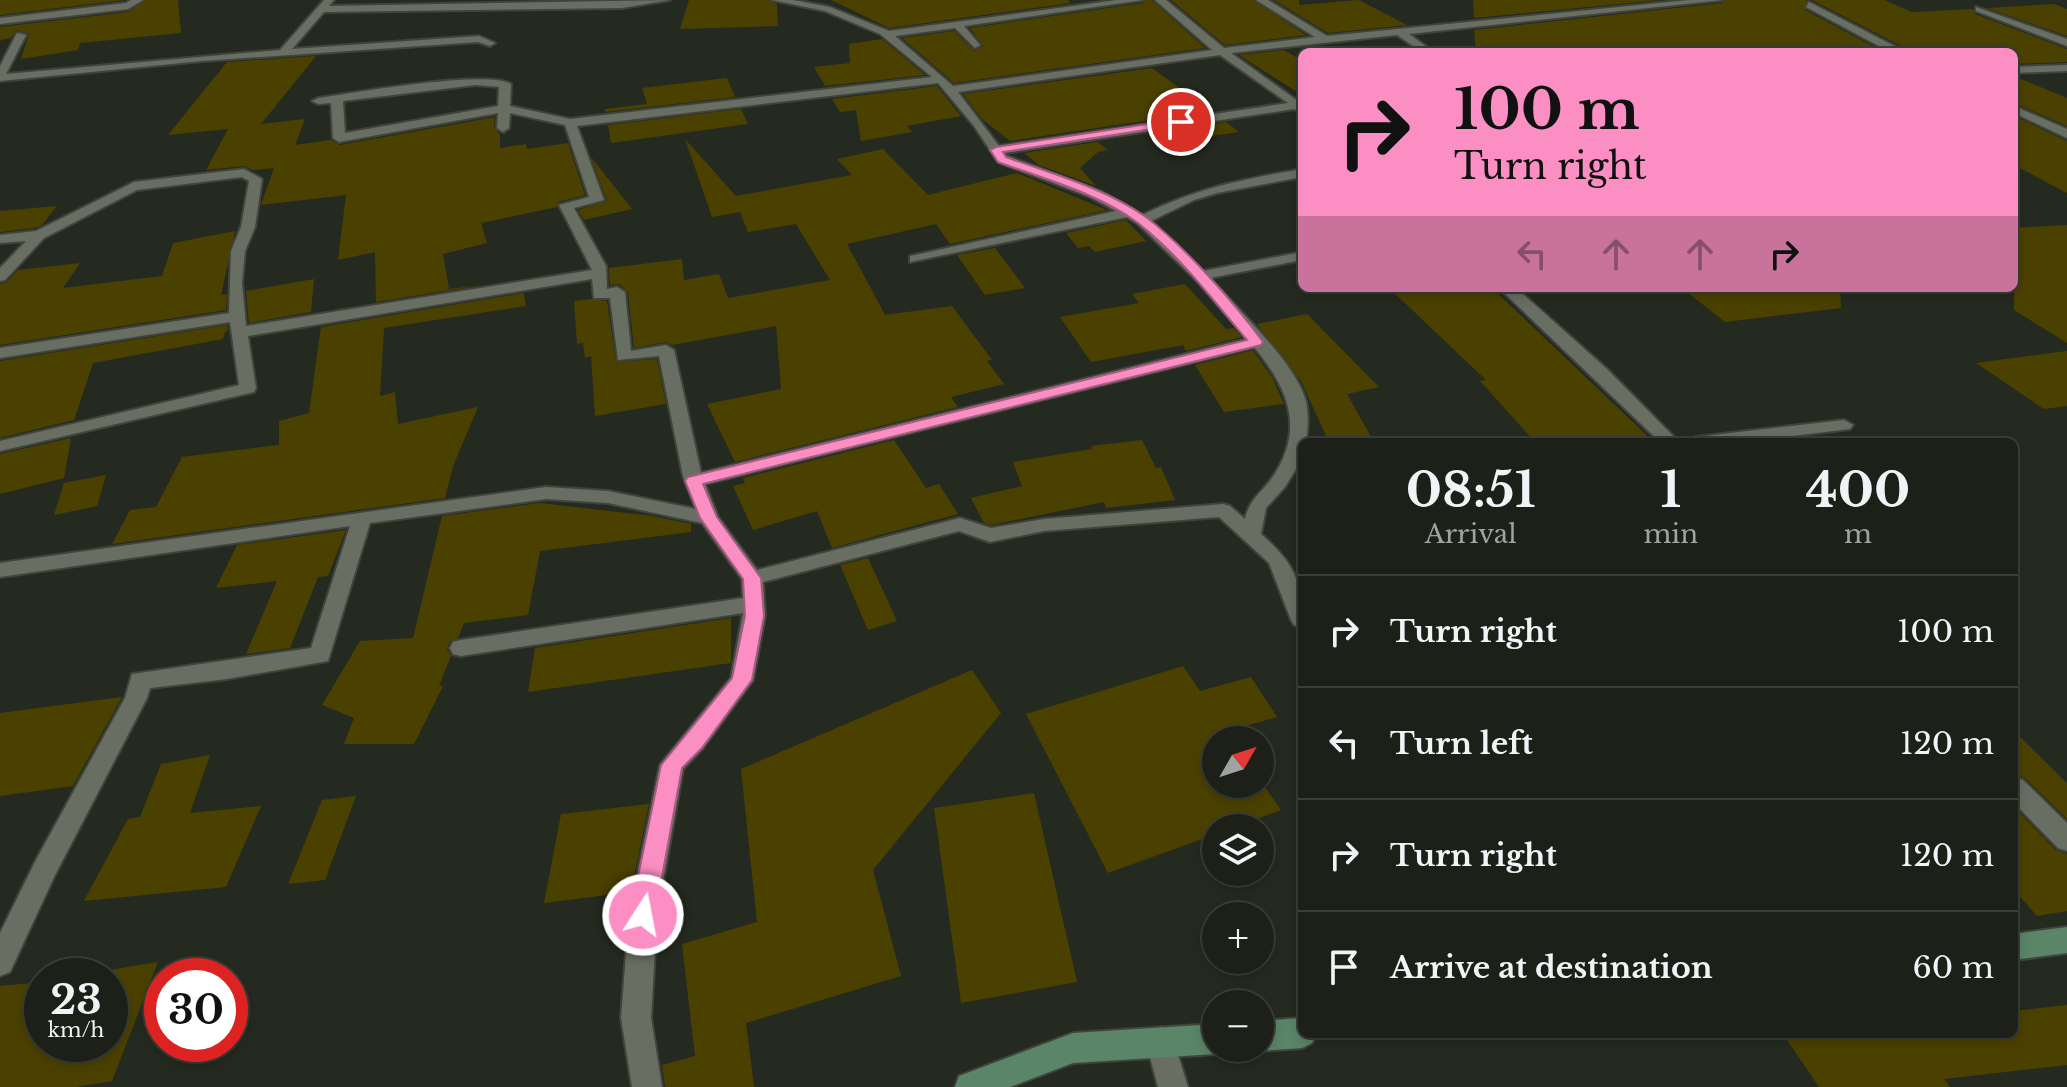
<!DOCTYPE html>
<meta charset="utf-8">
<style>
:root{--surface:#1c2018;--page:#252821;--text:#f1f3f6;--muted:#a0a3a2;--line:#3a3e37}
body{margin:0;font-family:"Libre Baskerville",serif;background:var(--page);color:var(--text);height:100vh;display:flex;flex-direction:column;font-size:30px;white-space:nowrap}
*{box-sizing:border-box;margin:0}
p{font-size:26px;color:var(--muted)}
.icon{flex:none;width:44px;height:44px;fill:none;stroke:currentColor;stroke-width:2;stroke-linecap:round;stroke-linejoin:round}
.map{position:relative;flex:1;overflow:hidden}
.details{position:absolute;left:1298px;top:438px;width:720px;height:600px;display:flex;flex-direction:column;background:var(--surface);border-radius:12px;box-shadow:0 4px 12px #0003,0 0 0 2px var(--line)}
.details>*{flex:none}
.guide{position:absolute;left:1298px;top:48px;width:720px;height:244px;border-radius:12px;box-shadow:0 4px 12px #0003,0 0 0 2px var(--line);background:#fb8fc4;color:#111;overflow:hidden}
.needle{width:52px;rotate:51deg}
.buttons{position:absolute;left:1202px;top:726px;display:grid;gap:16px}
.buttons a{display:grid;place-items:center;width:72px;height:72px;border-radius:50%;background:var(--surface);box-shadow:0 4px 12px #0003,0 0 0 2px var(--line);font-size:40px}
.speed{position:absolute;left:24px;top:958px;display:flex;gap:16px;font-size:40px;font-weight:700;text-align:center}
.speed>*{display:grid;place-content:center;width:104px;height:104px;border-radius:50%;background:var(--surface);box-shadow:0 4px 12px #0003,0 0 0 2px var(--line);line-height:1}
.speed small{font-size:20px;font-weight:400}
.speed .limit{border:12px solid #d22;background:#fff;color:#111}
.pin{position:absolute;display:grid;place-items:center;width:68px;height:68px;color:#fff;margin:-34px;border:4px solid #fff;border-radius:50%;box-shadow:0 2px 8px #0007}
.me{position:absolute;width:88px;margin:-44px;rotate:11deg;stroke-linejoin:round;filter:drop-shadow(0 0 6px #0008)}
.turn{display:flex;align-items:center;gap:28px;height:168px;padding:0 24px;font-size:36px}
.turn .icon{width:104px;height:104px;stroke-width:2.5}
.turn b{display:block;font-size:56px;line-height:68px}
.lanes{display:flex;align-items:center;height:76px;padding:0 24px;background:#0003;justify-content:center;gap:40px;direction:ltr}
.lanes .off{opacity:.35}
.eta{display:flex;justify-content:space-evenly;align-items:center;height:136px;text-align:center}
.eta b{font-size:48px;font-weight:700;line-height:56px}
ul{padding:0;list-style:none}
li{display:flex;align-items:center;gap:24px;height:112px;padding:0 24px;border-top:2px solid var(--line)}
li div{flex:1}
li b{display:block;font-size:30px}
li em{font-style:normal}
.map>svg:first-child{display:block}
</style>
<div class="map">
<svg width="2067" height="1087" viewBox="0 0 2067 1087">
<rect width="100%" height="100%" fill="#252a20"/>
<path fill="#4a4100" d="M0 0H125L0 15Z
M146 0H178L181 33 80 43 78 50 21 59 29 34 16 30 11 38 0 40V27L128 12Z
M689 0H769L777 4 778 26 680 29Z
M831 0H1068L1071 3 889 28Z
M1146 0H1152L1205 48 954 83 902 38 954 31 975 51 983 46 970 28 1143 3Z
M1171 0H1253L1306 35 1225 45Z
M1274 0H1299V5L1359 0 1407 25 1328 33Z
M1473 0H1659L1474 18Z
M1725 0H1807L1805 10 1884 52H1476L1474 30 1722 3Z
M1812 0H1884L1912 12 1973 9 1975 14 2067 49V62L2014 64V52H1906L1903 47Z
M2054 4 2067 9V36L1987 8Z
M882 39 925 75 825 86 814 67 850 63 849 44Z
M1284 50 1302 61V95L1239 55Z
M316 56 261 124 305 119 295 145 331 140 340 145 495 117 494 128 500 134V148L526 144 527 149 568 143 585 195 558 202 557 207 481 223 487 243 443 254 449 289 483 285 376 302 375 252 338 260 346 195 261 205 274 168 253 170 244 166 206 170 228 129 168 135 227 62Z
M1152 68 1211 111 1010 141 982 119 963 94Z
M2014 76 2067 98V126L2014 103Z
M727 78 735 97 605 112V109L647 104 642 88Z
M937 86 961 116 907 126 912 132 861 141 856 110 840 112 832 99Z
M741 109 748 124 611 143 608 125Z
M2014 116 2067 141V193L2014 165Z
M1226 122 1239 132 1191 139 1181 129Z
M685 139 736 196 852 175 837 159 883 149 928 195 1017 173 1107 210 950 244 936 224 847 244 885 315 952 306 992 360 987 361 1004 384 951 397 958 407 735 462 707 404 781 389 776 326 672 345 666 342 634 348 628 292 619 284 610 285 609 268 682 259 684 280 719 274 728 298 830 280 796 224 748 232 740 212 712 217Z
M1097 142 1108 150 1098 152 1080 168 1096 186 1039 165 1024 153Z
M591 157 632 209 584 220 578 210 607 201Z
M57 206 42 225 35 228 0 232V211Z
M1126 220 1146 241 1095 252 1089 246 1078 248 1066 233Z
M2067 225V343L2014 310V228Z
M235 231 221 295 227 294 226 310 0 345V284L7 282 18 270 80 263 63 288 162 276 173 243Z
M995 248 1025 288 985 295 957 255Z
M314 279 311 312 249 323 246 291Z
M1185 284 1226 329 1234 328 1242 337 1186 351 1183 345 1091 362 1060 317 1139 303 1132 294Z
M1389 288H1492L1654 442H1535L1480 381 1486 380Z
M1682 288H1840L1841 308 1725 322Z
M524 293 526 306 384 328 380 396 395 392 398 424 478 407 453 466 445 498 112 544 130 510 156 507 182 457 279 445V421L309 413 321 327Z
M591 299 607 301 616 362 657 359 666 404 595 416 591 356 585 358 583 343 577 344 574 301Z
M1307 314 1379 387 1347 394 1374 442H1329L1301 381 1257 324Z
M227 325 228 331 225 332 223 339 93 363 74 420 0 438V361Z
M1253 350 1273 379 1284 404 1224 412 1195 365Z
M2067 351V406L2044 409 1976 363Z
M71 438 64 478 0 494V454Z
M894 440 926 488 939 484 958 514 832 548 817 511 753 530 733 486 745 483 743 478Z
M1142 440 1156 468 1161 467 1175 500 1106 508 1104 502 991 525 984 523 971 498 1022 486 1013 462 1092 449 1091 446Z
M106 475 97 506 54 515 64 483Z
M540 503 653 516 691 524V532L540 551 528 615 464 623 458 638 450 641 447 649 451 656 439 686H443L414 744H344L354 718 322 705 360 641 413 638 442 516Z
M346 530 328 576 318 577 290 648 246 654 277 581 216 588 237 545Z
M868 558 897 621 868 630 840 565Z
M731 618V663L528 692 535 648Z
M1183 666 1200 691 1251 677 1277 717 1227 731 1233 740H1216V784H1260V780L1281 810 1232 828H1216V834L1108 873 1026 714Z
M972 670 1001 713 873 870 901 976 746 1023 754 1087H665L662 1065 695 1056 682 944 757 922 741 769Z
M122 697 73 786 0 796V713Z
M2014 731 2067 783V819L2025 778 2014 774Z
M210 755 190 813 261 806 226 887 84 901 128 819 140 817 161 764Z
M1034 793 1077 982 961 1003 934 808Z
M356 796 325 880 288 884 322 800Z
M649 804 631 892 544 903 561 814Z
M2014 807 2056 850 2067 854V911L2037 916 2014 890Z
M158 962 112 1081 76 1087H0V986L42 982V1044H110V970Z
M2067 1005V1065L1944 1079 1950 1087H1819L1783 1034H2014V1011Z"/>
<g fill="none" stroke-linecap="round" stroke-linejoin="round">
<g stroke="#40443d" stroke-width="4">
<path id="street" d="M131 0H143L128 9 0 24V18L126 3Z
M324 0H334L329 6 670 0 622 8 324 12 292 49 479 36 495 43 490 46 478 42 202 61 0 81V66L17 33 26 35 6 74 280 50Z
M772 0H793L830 7 889 31 1117 0H1143L964 26 980 45 975 48 955 28 895 36 953 86 1212 50 1155 0H1166L1224 48 1315 37 1256 0H1268L1327 36 1689 0H1722L1409 34 1434 52H1422L1397 35 1231 53 1302 104V113L1294 109 1004 153 1007 156 1100 191 1142 215C1200 187 1240 180 1302 169V177L1217 193 1194 200 1151 221 1203 271 1302 252V260L1210 278C1238 310 1292 359 1305 398 1309 411 1308 429 1306 442H1302V459L1285 487 1266 508 1261 534C1296 565 1302 581 1302 628L1294 625 1291 620 1269 563 1219 517 1044 531 990 542 959 531 763 582 765 616 753 680 702 749 683 769 657 915 651 1018 662 1087H632L621 1018 629 915 660 765 731 678 743 613 461 656 453 654 450 648 453 642 461 640 743 598 742 579 702 523 608 503 546 499 370 523 328 661 227 679 150 688 147 698 55 875 10 972 0 976V933L36 860 125 698 132 674 311 648 350 526 0 577V563L546 487 608 491 696 509 683 476 659 356 618 360 610 298H594L592 279 248 336 256 388 254 392 0 451V441L239 385 230 322 0 358V348L229 313 231 251 241 227 249 181 242 177 137 190 44 238 5 280 0 281V268L26 241 0 243V235L36 231 134 182 244 169 262 179 255 227 245 251 242 283 246 326 592 270 559 205 589 197 565 125 510 113 509 128 503 132 497 128 498 113 339 142 333 138 331 103 318 104 312 101 318 98C352 93 488 69 511 84L510 106 570 119 932 77 880 34 825 11ZM1220 55 1288 103 999 146 958 92ZM938 83 974 126 998 162 1090 197 1116 211 915 255 910 256V262L1127 217 1137 223 1198 282 1247 339 701 473 674 350 666 345 631 351 625 292 617 287 607 289 606 266 574 208 604 200 577 126ZM476 85 499 87 498 106 345 133 343 101ZM1254 347C1288 388 1306 429 1272 478 1261 493 1249 500 1245 519L1230 506 1223 504 1044 519 991 528 960 518 757 570 718 517 705 484Z
M1809 2 1902 50 1903 52H1890L1806 7Z
M1976 7 2067 39V46L1976 11Z
M2067 65V71L2014 73V67Z
M2014 106 2067 129V138L2014 113Z
M1499 288H1516L1607 369 1679 442H1660Z
M1844 420 1853 425 1850 429 1743 442H1687L1696 437Z
M2014 777 2023 780 2067 823V851L2058 848 2014 803Z
M1161 1027 1171 1032 1188 1087H1158L1146 1042 1151 1032Z"/>
</g>
<g stroke="#40443d" stroke-width="4">
<path id="secondary" d="M2067 927V953L2014 960V934Z
M1302 1018V1034H1316L1312 1043 1302 1048 1260 1051 1254 1048H1260V1021Z
M1216 1024V1048H1227L1216 1054 1073 1063 1010 1087H955L959 1076 1073 1033Z"/>
</g>
<use href="#street" fill="#696e63" fill-rule="evenodd"/>
<use href="#secondary" fill="#5a8569" fill-rule="evenodd"/>
</g>
<path fill="#fb8fc4" stroke="#a35d7f" stroke-width="2" d="M1181 119 1186 122 1185 124 1003 152 1006 157C1053 174 1105 188 1146 217 1184 246 1235 303 1263 342L1261 345 703 484 717 517 761 578 764 616 752 680 702 748 682 768 655 915 652 923 643 926 634 923 630 915 661 765 732 678 745 616 743 579 700 518 685 481 688 477 1247 340C1213 300 1179 255 1138 223 1098 193 1044 179 998 162L990 150 996 147Z"/>
</svg>
<div class="buttons">
<a><svg class="needle" viewBox="-14 -14 28 28"><path d="M0-13l5 13h-10z" fill="#e53935"/><path d="M0 13l5-13h-10z" fill="#a0a3a2"/></svg></a>
<a><svg class="icon" aria-label="layers" viewBox="0 0 24 24"><path d="M12 4l9 5-9 5-9-5zM3 14l9 5 9-5"/></svg></a>
<a>+</a>
<a>−</a>
</div>
<div class="speed"><div>23<small>km/h</small></div><div class="limit">30</div></div>
<div class="pin" style="left:1181px;top:122px;background:#d93025"><svg class="icon" aria-label="arrive" viewBox="0 0 24 24"><path d="M6 21V4h12l-3 4 3 4H6"/></svg></div>
<svg class="me" style="left:643px;top:915px" viewBox="-20 -20 40 40"><circle r="17" fill="#fb8fc4" stroke="#fff" stroke-width="3"/><path d="M0-11L8 9 0 5-8 9z" fill="#fff"/></svg>
<div class="guide">
<div class="turn"><svg class="icon" aria-label="right" viewBox="0 0 24 24"><path d="M7 20v-9h11M14 6l5 5-5 5"/></svg><div><b>100 m</b>Turn right</div></div>
<div class="lanes"><svg class="icon off" aria-label="left" viewBox="0 0 24 24"><path d="M17 20v-9H6M10 6l-5 5 5 5"/></svg><svg class="icon off" aria-label="ahead" viewBox="0 0 24 24"><path d="M12 20V5M6 11l6-6 6 6"/></svg><svg class="icon off" aria-label="ahead" viewBox="0 0 24 24"><path d="M12 20V5M6 11l6-6 6 6"/></svg><svg class="icon" aria-label="right" viewBox="0 0 24 24"><path d="M7 20v-9h11M14 6l5 5-5 5"/></svg></div>
</div>
<section class="details">
<div class="eta">
<div><b>08:51</b><p>Arrival</p></div>
<div><b>1</b><p>min</p></div>
<div><b>400</b><p>m</p></div>
</div>
<ul>
<li><svg class="icon" aria-label="right" viewBox="0 0 24 24"><path d="M7 20v-9h11M14 6l5 5-5 5"/></svg><div><b>Turn right</b></div><em>100 m</em></li>
<li><svg class="icon" aria-label="left" viewBox="0 0 24 24"><path d="M17 20v-9H6M10 6l-5 5 5 5"/></svg><div><b>Turn left</b></div><em>120 m</em></li>
<li><svg class="icon" aria-label="right" viewBox="0 0 24 24"><path d="M7 20v-9h11M14 6l5 5-5 5"/></svg><div><b>Turn right</b></div><em>120 m</em></li>
<li><svg class="icon" aria-label="arrive" viewBox="0 0 24 24"><path d="M6 21V4h12l-3 4 3 4H6"/></svg><div><b>Arrive at destination</b></div><em>60 m</em></li>
</ul>
</section>
</div>
